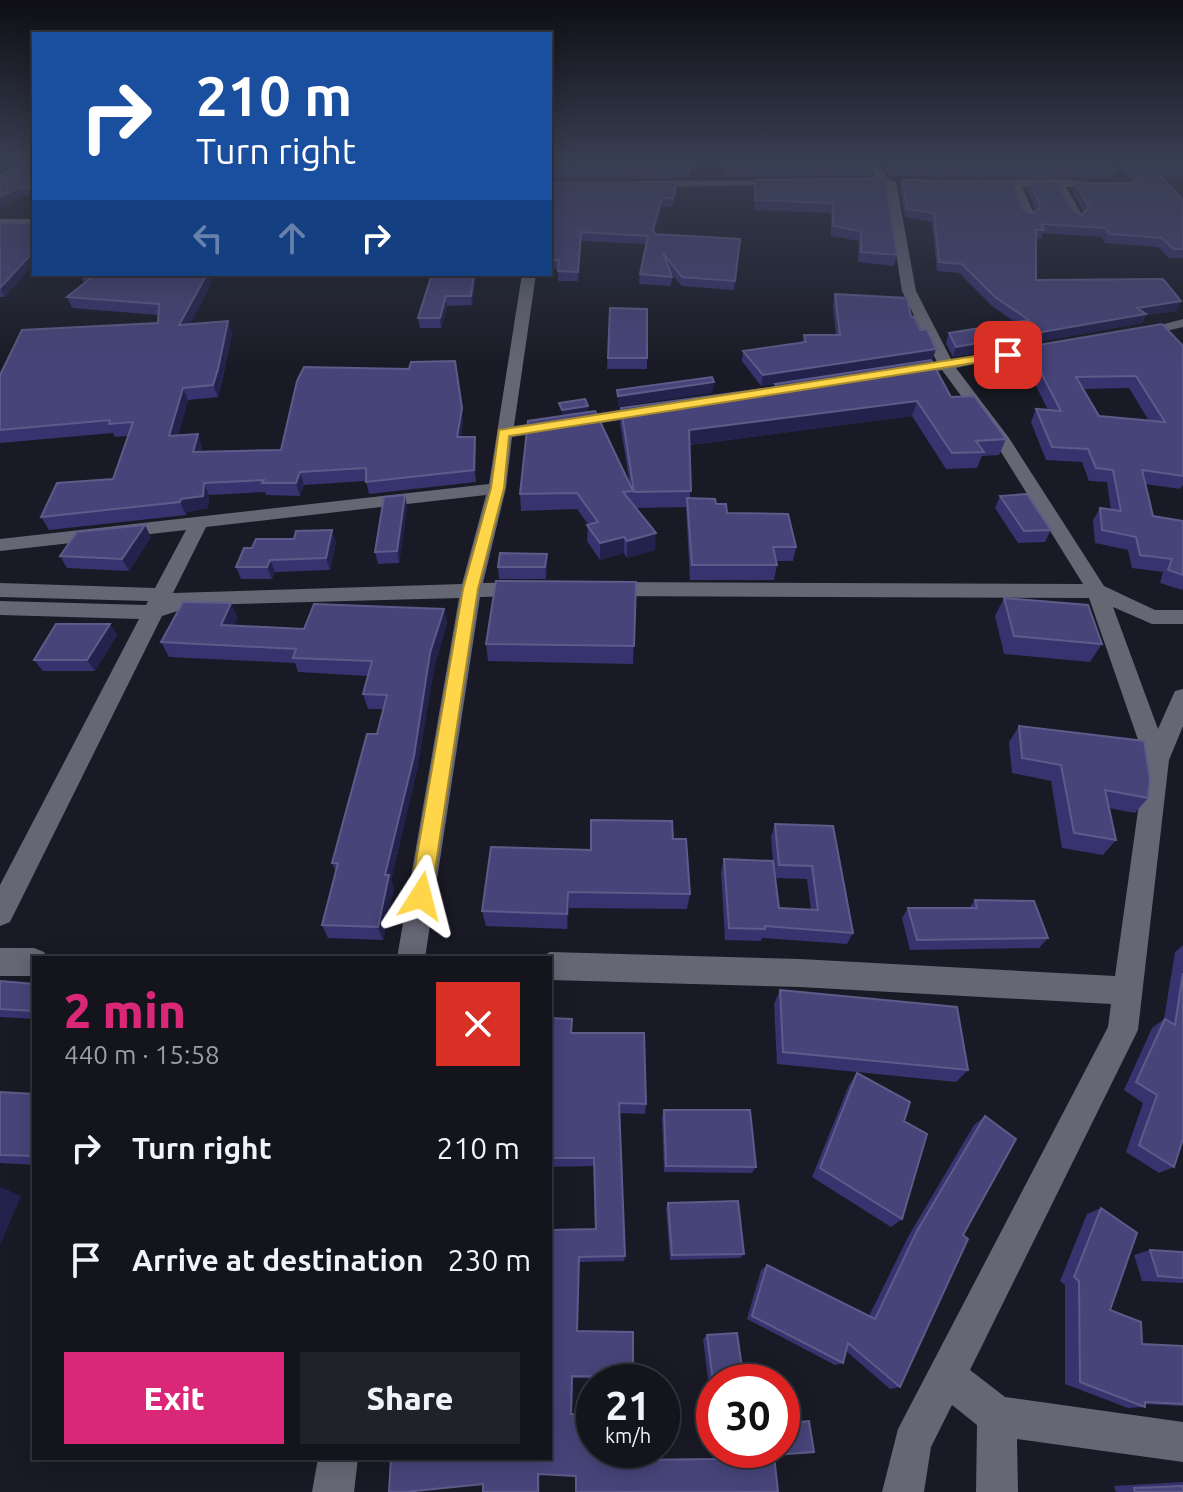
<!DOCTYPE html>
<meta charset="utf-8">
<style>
:root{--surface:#13141c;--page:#202129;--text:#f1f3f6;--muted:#9d9ea3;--line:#32333b;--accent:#db2777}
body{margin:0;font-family:Ubuntu,sans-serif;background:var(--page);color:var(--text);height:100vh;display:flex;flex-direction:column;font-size:30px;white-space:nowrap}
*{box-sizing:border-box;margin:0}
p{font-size:26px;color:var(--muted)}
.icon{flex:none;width:44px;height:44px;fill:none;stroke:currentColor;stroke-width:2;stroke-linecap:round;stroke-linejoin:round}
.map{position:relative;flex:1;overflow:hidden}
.panel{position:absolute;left:32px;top:956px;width:520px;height:504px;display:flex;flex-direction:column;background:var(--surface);border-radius:0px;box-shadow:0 4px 20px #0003,0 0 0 2px var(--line)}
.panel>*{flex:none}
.hud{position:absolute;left:32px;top:32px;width:520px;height:244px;border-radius:0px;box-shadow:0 4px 20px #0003,0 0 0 2px var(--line);background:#1a4fa0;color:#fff;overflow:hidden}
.speed{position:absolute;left:576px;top:1364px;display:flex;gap:16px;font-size:40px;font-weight:700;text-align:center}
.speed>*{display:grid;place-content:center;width:104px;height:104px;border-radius:50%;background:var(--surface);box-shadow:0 4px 20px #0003,0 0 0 2px var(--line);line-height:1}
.speed small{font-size:20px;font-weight:400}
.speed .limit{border:12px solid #d22;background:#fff;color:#111}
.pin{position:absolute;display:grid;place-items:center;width:68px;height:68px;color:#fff;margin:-34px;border-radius:16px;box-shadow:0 4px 12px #0006}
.me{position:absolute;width:88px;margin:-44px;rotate:9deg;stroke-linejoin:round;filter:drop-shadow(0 0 6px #0008)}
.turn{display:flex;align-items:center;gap:28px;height:168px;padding:0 32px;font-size:36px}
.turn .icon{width:104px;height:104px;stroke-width:2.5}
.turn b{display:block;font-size:56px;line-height:68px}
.lanes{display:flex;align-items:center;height:76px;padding:0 32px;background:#0003;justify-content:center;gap:40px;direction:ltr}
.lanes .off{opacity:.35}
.round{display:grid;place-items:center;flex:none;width:84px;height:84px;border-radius:0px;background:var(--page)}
.headline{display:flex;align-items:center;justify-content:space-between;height:136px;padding:0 32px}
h1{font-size:48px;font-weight:800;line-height:60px;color:var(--accent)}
.cta{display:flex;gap:16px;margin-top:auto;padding:16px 32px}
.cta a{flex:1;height:92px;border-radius:0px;background:var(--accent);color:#fff;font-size:32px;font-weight:800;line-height:92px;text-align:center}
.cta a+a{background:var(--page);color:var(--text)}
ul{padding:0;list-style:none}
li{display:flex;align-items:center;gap:24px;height:112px;padding:0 32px}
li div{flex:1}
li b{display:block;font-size:30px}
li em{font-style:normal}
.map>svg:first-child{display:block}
</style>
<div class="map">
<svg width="1183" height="1492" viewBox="0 0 1183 1492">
<rect width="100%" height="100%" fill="#191a25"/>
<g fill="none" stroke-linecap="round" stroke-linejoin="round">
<path fill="#666774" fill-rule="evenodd" d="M867 160H877L887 179 896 182 916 291 951 359 1015 349 1022 353 956 368 1009 438 1104 586 1155 610H1183V624H1152L1113 607 1158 729 1175 691 1183 689V726L1169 760 1138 1030 970 1370 1005 1397 1183 1422V1462L1017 1439 1018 1492H976L977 1425 952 1405 931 1447 924 1492H882L898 1429 1108 1027 1111 1004 800 987 550 980V958H539L550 952 800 959 1115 976 1145 760 1089 598 603 596 593 589 603 582 1083 584 993 439 942 370 933 372 925 367 937 362 902 291 885 185 879 184Z
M1058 179 1113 184 1107 187H1066L1083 217 1077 221 1071 217 1055 187H1022L1035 216 1029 220 1023 216 1011 187 974 183 980 180Z
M787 180 791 185 644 187 638 184 644 181Z
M0 219H34V227H0Z
M522 274H536L514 426 652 405 660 410 652 415 512 437 506 488 483 583 527 582 537 589 527 596 480 597 425 958H397L459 598 196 605 162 616 10 922 0 926V885L139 619 0 615V601L146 605 148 601 0 597V583L155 588 186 530 0 551V539L489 484ZM486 495 462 584 173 593 206 527Z
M1183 319V327L1135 338 1128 334Z
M0 948H34L44 952 47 958H34V976H0Z
M318 1458H358L354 1492H312Z"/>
</g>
<path fill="#36336e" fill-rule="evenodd" d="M34 160 32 196 23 195 0 208V175Z
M550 160H869L873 168 871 176 727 177 723 167 690 169V178L550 179Z
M880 160H951L1022 163 1020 160H1103L1114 171 1111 179 889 176Z
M1111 160H1183V180L1164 179 1183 200V258H1169L1158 247 1105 243 1102 237 1043 233 1041 239H1036V280L1181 301 1176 311 1146 315 1142 323 953 357 946 343 949 333 1015 322 992 306 959 273 937 271 932 222 905 217 900 188 902 180 1023 209 1030 214 1036 211 1027 190 1030 182 1072 210 1082 215 1084 213 1072 191 1075 183 1133 182Z
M885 178 897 255 894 266 858 262 859 241 831 236V213L754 210 755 180Z
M550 183 677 190 672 207 662 206 654 232 655 234 740 239 734 290 682 286 670 272 672 277 671 286 639 284 640 274 646 244 581 241 578 281H558V269H550Z
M0 223 5 297H0Z
M85 274H216L190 324 232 333 222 381 218 397 188 400 178 435 202 446 201 451 281 450 463 420 461 437 476 449V482L369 494 366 481 304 485 300 496 266 495 265 492 209 495 208 508 187 512 186 515 49 530 41 517 113 479 129 436 115 437 113 433 0 443V375L158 323 159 315 72 308 67 297 84 283 81 277Z
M476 274 472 305 447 306 441 328H420L418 318Z
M835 294 911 316 936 349 932 360 761 386 742 361 743 351 802 343 804 335H836L833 305Z
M610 308 647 358V369H607Z
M1183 346V485L1180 489 1145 484 1153 516 1183 521V589L1182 590 1160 583 1163 572 1132 568 1128 550 1095 543 1093 520 1100 508 1111 510 1107 482 1089 481 1082 462 1046 460 1031 422 1036 409 1048 410 1028 370 990 374 981 367 986 354ZM1129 388 1149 421 1099 416 1083 389Z
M775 384 951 397 1006 439 999 455 982 456 977 468 946 469 912 416 690 445V498L716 504 727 513 796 547 793 561H776L777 565 774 580H690L686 507 636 508 655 550 627 558 624 553 600 560 587 541 588 524 577 509 521 511 520 494 630 484 620 423 621 408 774 388Z
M405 495 407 507 399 563 378 564 375 552Z
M1000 496 1051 530 1045 542 1018 543 995 508Z
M151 537 129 571 67 568 60 556Z
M336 542 330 570 275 572 272 579H241L236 567Z
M547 554V566L546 579H499L498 567Z
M636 582 633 664 488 661 486 644Z
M1004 598 1102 644 1090 662 1004 654 995 616Z
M444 609 447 623 434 668 417 770 391 880 394 888 383 940 328 938 322 925 336 872 332 863 377 734 383 709H368L363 694 368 676 298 672 295 663 169 657 161 642 238 618 234 625 304 629Z
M110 624 117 635 95 671H43L34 660Z
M1019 726 1148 798 1135 813 1109 808 1116 840 1103 855 1062 848 1051 781 1012 773 1009 742Z
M775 824 833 826 853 933 847 944 762 938 761 941 725 940 721 872 724 859 773 861 771 837ZM775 878 807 879 811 910 779 908Z
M673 839 690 894 687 909 569 908 567 929 486 926 482 911 591 850Z
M975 900 1048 938 1039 948 910 950 902 918 908 908H969Z
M1183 945V1139L1174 1167 1159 1173 1126 1152 1143 1103 1124 1090 1152 1028 1164 1019 1175 952Z
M0 981 34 984V1019L0 1017Z
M780 990 968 1070 956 1082 777 1064 774 1004Z
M550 1018 572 1033 646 1104 645 1114 620 1113 625 1256 624 1261 579 1262 577 1331 633 1377 631 1379 573 1378 572 1414 632 1459 718 1458 717 1450H782L774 1455 576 1476 540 1474V1492H483V1484L550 1230 595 1229 594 1166 550 1167Z
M857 1073 904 1121 902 1219 891 1227 812 1177 849 1085Z
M0 1092 34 1094V1165L0 1163Z
M664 1110 756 1167 752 1173 664 1172 662 1117Z
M985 1116 963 1235 900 1387 890 1389 846 1351 843 1363 835 1365 747 1319 761 1270 767 1265 869 1316 908 1237 974 1125Z
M668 1203 744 1254 740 1258 670 1260 666 1208Z
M1101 1208 1110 1310 1142 1344 1183 1346V1406L1145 1404V1407L1128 1408 1065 1384V1285L1060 1281 1087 1214Z
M1150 1250 1183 1252V1283L1142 1281 1134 1255Z
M707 1335 714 1382V1427L703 1339Z
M1183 1482V1492H1116L1114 1486Z"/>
<path fill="#23224c" d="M34 184V195L32 196 28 188Z
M20 187 23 195 0 208V197Z
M662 198V206L653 237V229Z
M34 251V264L5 297 0 288Z
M207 274H216L184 337 179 325Z
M474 274H476L472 305 471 296Z
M446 296 447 306 441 328 440 318Z
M1181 301 1176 311 1146 315 1142 323 953 357 956 347 1137 308Z
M228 321 232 333 218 397 213 385Z
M936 349 932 360 761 386 763 375Z
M1033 357 1028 370 990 374 994 362Z
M714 382 712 393 618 407V396Z
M183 388 188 400 174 448 169 436Z
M917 401 912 416 688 445 689 430Z
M588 406V412L562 416V410Z
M462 408 463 420 459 450 457 437Z
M198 434 202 446 198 464 193 452Z
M475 437 476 449V482L474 470Z
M300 472 304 485 300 496 296 483Z
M204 483 209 495 208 508 187 512 186 515 180 502 181 499Z
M405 495 407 507 399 563 397 551Z
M145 525 151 537 129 571 122 559Z
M332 530 336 542 330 570 326 558Z
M656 533 655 550 627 558V541Z
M624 537V553L600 560V543Z
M547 554V566L546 579 545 567Z
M270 560 275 572 272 579 267 567Z
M231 603 238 618 228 639 221 625Z
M444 609 447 623 434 668 417 770 391 880 394 888 383 940 378 927 385 875 430 653Z
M110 624 117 635 95 671 87 660Z
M568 892 569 908 567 929V914Z
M0 1187 21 1196 1 1243H0Z
M540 1472V1492H538V1474Z"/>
<path fill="#47447a" stroke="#5d5b89" stroke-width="2" fill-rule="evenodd" d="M32 160H34V184L28 188 20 187 0 197V175Z
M550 160H710L688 161 690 170 550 171Z
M724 160H869L873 168 728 169Z
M886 160H951L1029 163 1027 160H1103L1114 171 891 168Z
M1122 160H1183V172L1156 171 1183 200V249H1173L1162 238 1109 234 1105 228 1041 224 1044 230H1036V280L1163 279 1181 301 1137 308 1146 314 956 347 949 333 1029 320 995 297 962 264 939 262 934 213 907 209 902 180 1012 182 1023 209 1030 214 1041 208 1030 182H1056L1072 210 1082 215 1089 207 1075 183H1132L1141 177Z
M885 178 897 255 861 252V231L833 226V203L755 200V180Z
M677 182 673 198H662L653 229 655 234 740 239 735 281 682 277 663 253 672 277 640 274 648 236 581 232 578 272 558 271 559 260H550V183Z
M0 223 34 224V251L0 288Z
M85 274H207L179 325 228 321 218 369 213 385 183 388 169 436 198 434 193 452 281 450 297 381 304 367 409 369 411 362 455 361 462 408 457 437H475L474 470 366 482V468L300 472 296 483H262L264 480 204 483 203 496 181 499 180 502 41 517 57 483 113 479 133 422 109 424 110 420 0 430V375L22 330 158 323 159 304 67 297 91 278 81 277Z
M432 274H474L471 296H446L440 318H418Z
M835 294 907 298 911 316 914 317 920 330H927L936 349 763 375 743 351 806 342 804 335H840Z
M610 308 647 309V358H608Z
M1162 324 1183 346V476L1142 470 1153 516 1183 521V575L1168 570 1172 559 1140 555 1136 537 1102 530 1100 508 1121 511 1113 470 1096 468 1088 449 1052 447 1036 409 1061 411 1033 357 994 362 986 354ZM1136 376 1165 422 1099 416 1076 377Z
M931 360 951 397 974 396 1006 439 976 441 984 452 952 453 917 401 689 430 691 491 634 492 621 408 777 387 775 384Z
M712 377 714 382 618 396 617 390Z
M585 399 588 406 562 410 559 403Z
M595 411 633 491 623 492 656 533 627 541 624 537 600 543 587 525 598 522 577 493 520 494 528 421Z
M1027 494 1051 530 1024 531 1000 496Z
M405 495 397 551 375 552 384 497Z
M687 498 715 499 716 504H726L727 513 788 514 796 547H773L777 565H692Z
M145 525 122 559 60 556 77 532Z
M332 530 326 558 270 560 267 567H236L244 548H252L256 539H294L296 531Z
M500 553 547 554 545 567H498Z
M496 581 636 582 634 646 486 644Z
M1004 598 1088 605 1102 644 1014 636Z
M183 602 231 603 221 625 304 629 314 604 444 609 430 653 414 756 385 875H389L378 927 322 925 338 863H332L367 734H377L387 695 363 694 372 661 293 658 296 649 161 642Z
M56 624H110L87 660H34Z
M1019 726 1144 741 1150 779 1148 798 1105 790 1116 840 1074 833 1061 765 1022 758Z
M591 820 672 821 673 839H686L690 894 568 892 567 914 482 911 491 847 591 850Z
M775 824 833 826 853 933 765 926V929L729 928 724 859 773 861 779 908 818 910 812 866 779 865Z
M975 900 1034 901 1048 938 917 940 908 908H977Z
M1183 973V1139L1174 1167 1139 1145 1157 1095 1136 1082 1165 1019 1175 1025Z
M0 981 34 984V1011L0 1009Z
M780 990 957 1007 968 1070 783 1052Z
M550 1018 572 1019 571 1033H644L646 1104 619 1103 625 1256 579 1257 577 1331 633 1332V1377L572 1376 571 1414 594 1415V1450H632V1460L723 1459 722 1450H782V1424L809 1421 814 1452 774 1455 778 1492H576V1476L538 1474V1492H483V1484L405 1492H389L391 1458H550V1230L596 1229 594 1158H550Z
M857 1073 910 1102 904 1121 927 1134 902 1219 820 1168Z
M0 1092 34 1094V1156L0 1155Z
M664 1110H750L756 1167 666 1166Z
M985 1116 1016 1139 963 1235 968 1239 900 1387 848 1343 843 1363 752 1316 767 1265 875 1319 917 1231Z
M738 1201 744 1254 672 1255 668 1203Z
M1101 1208 1137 1233 1110 1310 1141 1322 1142 1344 1183 1346V1404L1145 1402V1407L1080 1382 1079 1281 1074 1277Z
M1150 1250 1183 1252V1278L1158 1276Z
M737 1333 744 1382H714V1389L707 1335Z
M1183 1486V1492H1135L1134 1488Z"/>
<linearGradient id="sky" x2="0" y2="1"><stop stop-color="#0e0e14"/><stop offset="0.43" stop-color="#383e51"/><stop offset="1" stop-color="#383e51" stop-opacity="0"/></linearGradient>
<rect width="1183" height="369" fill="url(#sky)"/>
<path fill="#ffd54a" stroke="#a68a30" stroke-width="2" d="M1008 351 1012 357 509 436 504 488 478 589 431 896 428 903 421 906 413 903 410 896 463 589 491 488 499 430Z"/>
</svg>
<div class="speed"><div>21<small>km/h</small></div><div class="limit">30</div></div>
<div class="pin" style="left:1008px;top:355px;background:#d93025"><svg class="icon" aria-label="arrive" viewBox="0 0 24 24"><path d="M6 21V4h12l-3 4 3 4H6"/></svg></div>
<svg class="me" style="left:421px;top:896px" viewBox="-20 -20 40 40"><path d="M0-17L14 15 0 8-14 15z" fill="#ffd54a" stroke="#fff" stroke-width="4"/></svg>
<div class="hud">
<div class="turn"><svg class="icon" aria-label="right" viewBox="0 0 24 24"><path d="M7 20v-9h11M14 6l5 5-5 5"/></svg><div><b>210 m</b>Turn right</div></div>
<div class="lanes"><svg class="icon off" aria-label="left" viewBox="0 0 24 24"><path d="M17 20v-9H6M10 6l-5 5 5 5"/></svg><svg class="icon off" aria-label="ahead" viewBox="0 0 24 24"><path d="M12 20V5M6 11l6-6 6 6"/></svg><svg class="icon" aria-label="right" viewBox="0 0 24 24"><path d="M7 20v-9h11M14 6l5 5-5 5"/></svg></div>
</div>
<section class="panel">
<div class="headline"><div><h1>2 min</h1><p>440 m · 15:58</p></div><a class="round" style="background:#d93025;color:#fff"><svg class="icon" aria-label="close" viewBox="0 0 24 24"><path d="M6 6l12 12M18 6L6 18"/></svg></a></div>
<ul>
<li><svg class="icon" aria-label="right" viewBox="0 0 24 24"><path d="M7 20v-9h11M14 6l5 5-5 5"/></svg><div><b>Turn right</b></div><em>210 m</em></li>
<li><svg class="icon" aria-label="arrive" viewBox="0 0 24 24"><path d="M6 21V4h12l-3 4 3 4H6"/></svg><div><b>Arrive at destination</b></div><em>230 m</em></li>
</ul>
<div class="cta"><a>Exit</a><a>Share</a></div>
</section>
</div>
